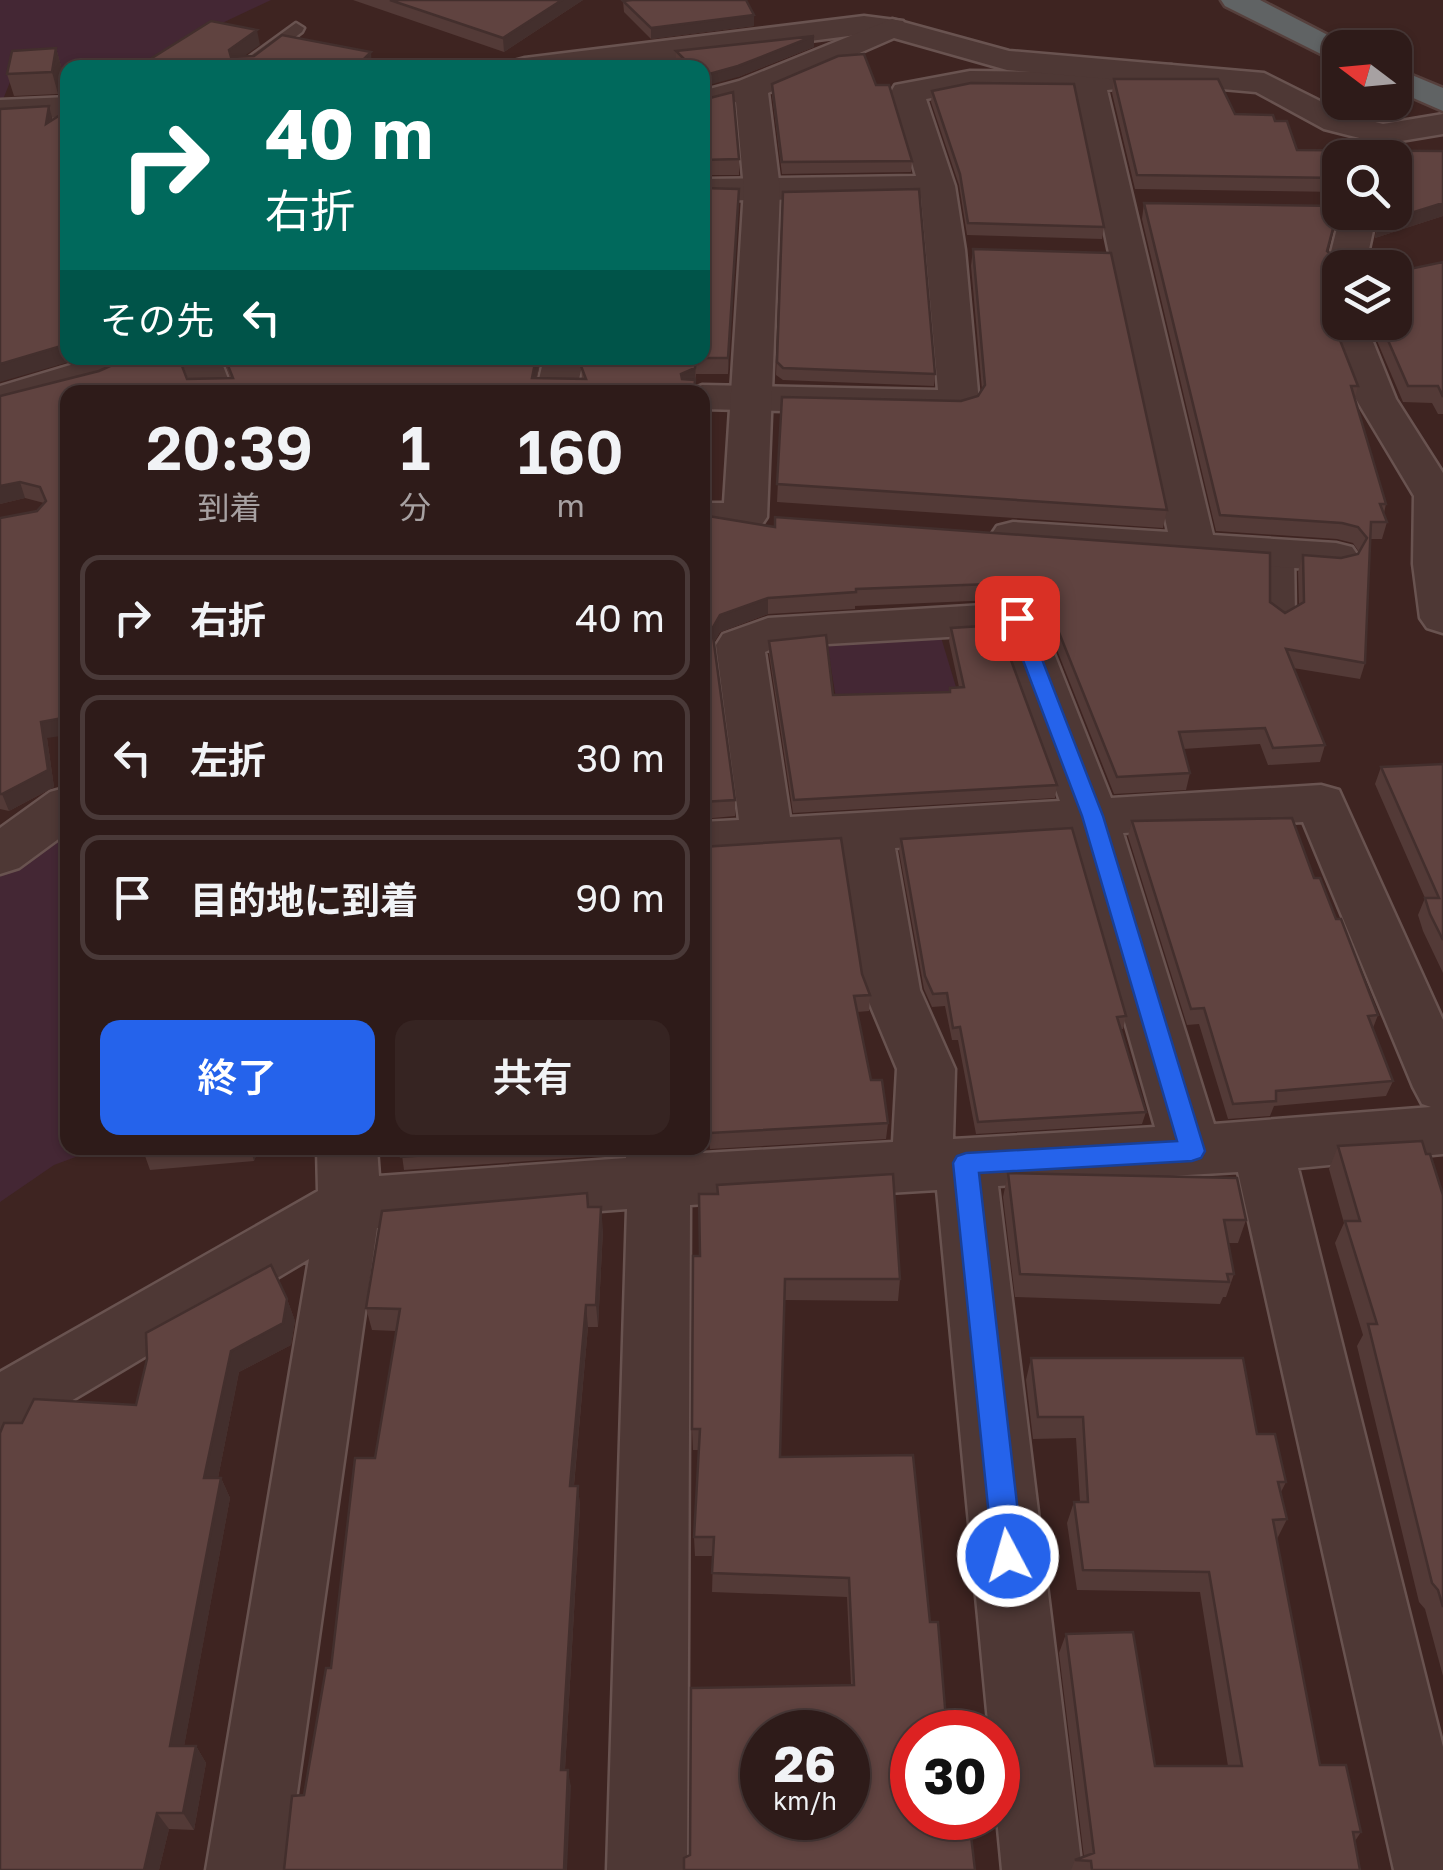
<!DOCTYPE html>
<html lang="ja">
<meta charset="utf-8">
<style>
:root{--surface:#2e1b19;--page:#362422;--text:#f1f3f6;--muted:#a7a1a2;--line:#493938;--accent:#2563eb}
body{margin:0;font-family:"Golos Text","Noto Sans JP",sans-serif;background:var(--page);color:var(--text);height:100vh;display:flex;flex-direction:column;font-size:38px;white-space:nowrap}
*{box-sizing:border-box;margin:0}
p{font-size:32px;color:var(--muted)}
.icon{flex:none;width:55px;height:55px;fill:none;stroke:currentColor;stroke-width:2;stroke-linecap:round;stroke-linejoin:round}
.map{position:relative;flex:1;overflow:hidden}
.sheet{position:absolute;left:60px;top:385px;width:650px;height:770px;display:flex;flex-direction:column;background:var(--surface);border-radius:20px;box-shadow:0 2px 8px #0004,0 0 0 2px var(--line)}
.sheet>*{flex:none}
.banner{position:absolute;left:60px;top:60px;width:650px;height:305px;border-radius:20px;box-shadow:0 2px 8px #0004,0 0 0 2px var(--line);background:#00695c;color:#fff;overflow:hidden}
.needle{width:65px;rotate:286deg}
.tools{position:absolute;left:1322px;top:30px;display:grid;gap:20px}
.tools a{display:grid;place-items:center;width:90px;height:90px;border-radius:20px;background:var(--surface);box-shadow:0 2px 8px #0004,0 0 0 2px var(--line);font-size:50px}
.speed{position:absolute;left:740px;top:1710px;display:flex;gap:20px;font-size:50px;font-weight:700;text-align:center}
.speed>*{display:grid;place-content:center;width:130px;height:130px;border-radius:50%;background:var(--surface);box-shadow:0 2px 8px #0004,0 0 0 2px var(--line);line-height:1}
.speed small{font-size:25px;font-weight:400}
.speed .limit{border:15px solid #d22;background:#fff;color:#111}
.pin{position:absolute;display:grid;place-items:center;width:85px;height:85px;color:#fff;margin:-42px;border-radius:20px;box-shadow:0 5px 15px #0006}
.me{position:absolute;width:110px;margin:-55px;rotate:354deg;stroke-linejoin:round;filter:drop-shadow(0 0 8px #0008)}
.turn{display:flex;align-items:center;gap:35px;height:210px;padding:0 40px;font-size:45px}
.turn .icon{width:130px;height:130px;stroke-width:2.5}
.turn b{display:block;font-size:70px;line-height:85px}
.then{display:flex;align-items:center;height:95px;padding:0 40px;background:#0003;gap:20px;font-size:38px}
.eta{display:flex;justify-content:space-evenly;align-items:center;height:170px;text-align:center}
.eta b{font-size:60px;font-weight:600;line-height:70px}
.button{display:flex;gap:20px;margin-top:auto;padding:20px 40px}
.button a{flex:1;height:115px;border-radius:20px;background:var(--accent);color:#fff;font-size:40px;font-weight:600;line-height:115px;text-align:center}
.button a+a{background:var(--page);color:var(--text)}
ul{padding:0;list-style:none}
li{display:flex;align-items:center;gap:30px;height:125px;margin:0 20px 15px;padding:0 20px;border:5px solid var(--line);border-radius:20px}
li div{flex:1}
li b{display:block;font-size:38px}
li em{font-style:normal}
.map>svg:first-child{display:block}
</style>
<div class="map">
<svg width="1443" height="1870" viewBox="0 0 1443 1870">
<rect width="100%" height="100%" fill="#3e2421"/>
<path fill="#442734" d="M0 0H271L161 52 148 67 107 59 53 70 14 72 0 107Z
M940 634 959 697 837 705 827 643Z
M67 822 68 1148H100L54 1165 0 1202V870Z"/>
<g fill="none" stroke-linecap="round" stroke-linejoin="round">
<g stroke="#695350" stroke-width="5">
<path id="service" d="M296 23 304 28 302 32 254 68H234Z
M1282 546 1294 553 1295 619 1282 627 1269 619 1270 553Z"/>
</g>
<g stroke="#695350" stroke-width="5">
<path id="minor" d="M864 16 903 21 908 28 903 35 864 34 603 68H509L514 61 525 58Z
M1171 65 1182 68 1187 75 1182 82 1107 90 1213 535 1336 543 1352 547 1359 557 1352 567 1336 571 1013 548 997 544 991 535 997 526 1013 522 1168 532 1075 92 970 91 926 99 955 186 965 250 979 403 973 412 959 415 702 409V392H685L702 385 938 390 921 197 702 201V179L916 176 891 92 895 85 970 71 1089 72Z
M68 97V117L0 120V100Z
M1383 124 1395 127 1400 134 1393 158H1359L1371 127Z
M1341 212H1377L1365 268H1340V278L1327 268Z
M1340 312V322H1365L1396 399 1443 473V633L1427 628 1420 618 1413 564 1414 496 1356 399 1326 322 1331 314Z
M94 358H148C131 383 32 402 0 410V386Z
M180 358H220L233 392H193Z
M544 358H584L578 383 584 392H536Z
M1017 603 1033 608 1040 618 1111 798 1321 785 1339 790 1443 1020V1154L1298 1168 1443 1747V1870H1394L1238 1172 998 1186 1082 1870H1002L997 1818 998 1732H989L937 1190 690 1205 687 1870H607L627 1209 377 1228 286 1870H206L309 1259 24 1429 0 1438V1372L318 1191 317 1148H377L379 1176 626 1158V1148H686L687 1154 893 1142 897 1069 864 990 843 851 702 860V822L739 820 716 645 723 634 768 618ZM999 634 1060 801 790 817 765 652 776 647ZM1303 822 1413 1087 1422 1104 1431 1107 1214 1124 1123 833ZM1072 837 1155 1127 953 1139 955 1069 920 990 895 848Z"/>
</g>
<g stroke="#695350" stroke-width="5">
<path id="tertiary" d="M892 19 1009 51 1264 73 1348 115 1383 124 1443 114V134L1383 144 1324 129 1256 92 1007 70 894 38 768 93 780 189 767 517 761 526 745 530 702 529V503H724L744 189 736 102 702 111V91L739 81Z
M68 787V832L19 868 0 874V828L50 792Z"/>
</g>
<g stroke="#56403d" stroke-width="5">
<path id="trunk" d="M1221 0H1260L1353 48H1340V61L1329 58 1225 6Z
M1395 68 1443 88V111L1395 90Z"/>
</g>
<use href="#service" fill="#4e3835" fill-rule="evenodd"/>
<use href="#minor" fill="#4e3835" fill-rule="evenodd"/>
<use href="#tertiary" fill="#4e3835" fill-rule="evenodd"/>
<use href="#trunk" fill="#606364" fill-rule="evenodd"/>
</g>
<path fill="#533a37" d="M353 0H583L504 52Z
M623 1 754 15V26L651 39 624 12Z
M814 47 738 77 702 68H681L676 62V51Z
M56 48 62 70 58 94 14 96 7 74Z
M1114 79 1235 114 1275 121 1297 150 1443 151V216L1375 238 1379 212H1395V158H1340V192L1135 189 1112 93Z
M772 84 876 85 912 161 911 172 782 174 772 95Z
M932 91 1104 227 1102 239 967 235 959 185 931 102Z
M702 100 739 159V175H702Z
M739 189 728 374H696L695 384 68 392 47 738 54 787 9 811 0 809V518L37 511 44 503 25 498 0 504V396L187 379 230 378 223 358H541L537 378 582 379 581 366Z
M783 192 935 374 934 386 783 380 776 375Z
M1144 203 1339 206 1327 251 1344 266 1348 256H1357L1360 268H1340V310L1339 308 1328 312 1358 386 1355 398 1386 504 1384 513 1387 522 1382 539H1370L1365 663 1360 679 1293 668 1325 745 1320 762 1268 765 1260 744 1183 749 1190 773 1186 790 1114 794 1044 617 1034 604 1018 599 855 606V609L768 614 720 632 714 642 735 800V816L702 819V515L775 527V517L1270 553V602L1285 613 1299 605 1298 572 1303 555 1341 558 1358 554 1359 552 1353 543 1337 539 1216 531 1142 219Z
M973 249 1167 510 1163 528 777 502 782 397 961 401 978 396 982 390 971 266Z
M1443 262V414H1438L1432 403 1403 402 1369 322H1395Z
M951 628 1057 785 1055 798 793 813 769 654V641L833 695 950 692V688L959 687 949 641Z
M1443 764V973L1423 931 1418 915 1425 898 1375 784 1381 767Z
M1132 821 1336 919 1378 1015 1373 1028 1393 1081 1386 1096 1274 1106 1270 1116 1228 1119 1199 1024 1187 1025 1128 836Z
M901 839 1126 1016 1123 1029H1120L1146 1112 1142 1124 976 1134 958 1040H952L945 1006 932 1007 924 989 899 851Z
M702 847 862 974 870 995 869 1011 857 1012 871 1080 888 1123 886 1139 710 1149 702 1080Z
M1338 1146 1443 1195V1676L1425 1609 1419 1602 1357 1346 1363 1335 1335 1243 1344 1223 1329 1169Z
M146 1148H259L254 1161 150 1170 144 1153Z
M396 1148H395H586V1157L404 1170 401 1148Z
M1008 1173 1246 1220 1238 1243H1229L1234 1274 1226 1297H1223L1220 1304 1015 1297 1003 1197Z
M717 1185 900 1279 898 1301 784 1300 780 1457 930 1622 690 1855 851 1685 847 1597 712 1592 713 1556H695L694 1537 699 1450H693L692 1429 700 1256 717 1194Z
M588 1207 603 1230 598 1327H588L574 1486H578L580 1507 565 1770 571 1787 304 1795 375 1458 396 1331 372 1330 366 1308Z
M287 1299 295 1321 291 1345 239 1372 218 1478H221L230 1498 184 1746H196L206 1763 194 1830 169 1829 159 1870 22 1423 136 1405Z
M1031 1358 1257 1434 1286 1482 1280 1494 1287 1519 1277 1539 1320 1765 1361 1832 1355 1841 1360 1870H1071L1075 1860 1084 1857 1059 1653 1066 1634 1155 1766H1228L1200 1592 1077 1590 1067 1523 1074 1502H1080L1076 1438 1033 1439 1026 1380Z"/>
<path fill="#432f2d" d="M562 0H583L504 52 503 38Z
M754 15V26L651 39V28Z
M257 30 260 45 232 65 229 50Z
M814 36V47L738 77 702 87V76Z
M56 48 62 70 58 94 52 72Z
M371 52 372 68H355Z
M49 106 53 121 46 124Z
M739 189V204L728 374V358Z
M1443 203V216L1375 238 1379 223Z
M1340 294 1339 308 1328 312 1327 307 1332 296Z
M68 344V358H83L0 382V364Z
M536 358H541L533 392 532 378Z
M696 358 695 384 682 390 681 374Z
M20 482 25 498 0 504V486Z
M768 598V614L720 632 712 646V629L720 615Z
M68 717V735L47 738 54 787 9 811 2 794 41 722Z
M250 1148H259L254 1161Z
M601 1207 603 1230 598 1327 596 1305Z
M287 1299 295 1321 291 1345 239 1372 214 1498 204 1478 231 1351Z
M586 1305 588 1327 572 1506 570 1486Z
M221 1478 230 1498 181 1763 170 1746Z
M578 1486 580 1507 564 1787 561 1770Z
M196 1746 206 1763 194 1830 183 1813Z
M568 1770 571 1787 567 1870H564Z
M157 1813 169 1829 159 1870H144Z"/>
<path fill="#604340" stroke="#432f2d" stroke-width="2.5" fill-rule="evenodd" d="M390 0H562L503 38Z
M632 0H746L754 15 651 28 623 1Z
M211 21 257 30 229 50 231 57 254 56 282 35 371 52 355 68H136Z
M814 36 738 66 702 76V68H693L676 51Z
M56 48 52 72 7 74 12 51Z
M864 54 876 85H889L912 161 782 162 772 84 838 56Z
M1114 79H1218L1235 114 1273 115 1275 121H1287L1297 150 1443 151V203L1379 223 1381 212H1395V158H1340V178L1137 175Z
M971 83 1074 84 1104 227 968 223 960 174 932 91Z
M733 92 739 159 702 160V100Z
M49 106 46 124 68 110V344L0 364V109Z
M702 188 739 189 728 358H696L695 368 681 374 682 379 695 380 694 392H68V717L41 722 48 770 2 794H0V518L37 511 46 501 40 487 20 482 0 486V396L99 371 128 358H179L187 379 233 378 225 358H536L532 378 586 379 581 366 583 358H702Z
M919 189 935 374 783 368 777 362 783 192Z
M1144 203 1339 206 1327 251 1344 266 1348 256H1357L1360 268H1340V294L1332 296 1327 307 1358 386H1351L1386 504H1380L1387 522H1371L1365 663 1286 649 1325 745 1273 748 1265 728 1179 732 1190 773 1117 777 1046 600 1037 588 1021 583 856 589V592L768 598 720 615 712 629 735 800 702 802V515L775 527V517L1270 553V602L1285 613 1304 602 1303 555 1341 558 1358 554 1367 538 1358 527 1342 523 1220 515Z
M973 249 1111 253 1167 510 777 484 782 397 961 401 978 396 985 385Z
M1443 262V397L1438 386H1408L1380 322H1395V272Z
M998 625 1057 785 794 800 769 641 826 635 833 695 950 692V688L964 687 951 628Z
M1443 764V940L1430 914 1425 898H1439L1381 767Z
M1292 818 1314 878H1320L1336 919H1341L1378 1015 1368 1016 1393 1081 1276 1091V1101L1233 1104 1204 1008 1191 1009 1132 821Z
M1072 828 1126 1016 1117 1017 1146 1112 978 1122 960 1027 953 1028 947 993 933 994 925 976 901 839Z
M841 838 862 974 870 995 854 996 871 1080H882L888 1123 710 1133 702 1066V847Z
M1422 1141 1426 1154H1430L1443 1195V1607L1438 1590 1432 1583 1368 1324H1377L1345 1221H1360L1338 1146Z
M146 1148H209L144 1153Z
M401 1148H526L401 1157Z
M1008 1173 1237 1178 1246 1220H1224L1234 1274H1227L1229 1282 1020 1274Z
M893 1174 900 1279H785L780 1457 913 1455 930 1622H938L947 1732H912V1818H969L975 1870H684V1858L690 1855 691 1688 854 1685 849 1578 712 1573 714 1537H694L700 1429H692L693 1256H700L699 1194H718L717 1185ZM762 1732H848V1818H762Z
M587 1193 588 1207H601L596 1305H586L570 1486H578L561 1770H568L564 1870H284L292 1796 304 1795 326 1668H331L355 1458H375L400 1309 366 1308 382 1211Z
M271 1265 287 1299 283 1323 231 1351 204 1478H221L170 1746H196L183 1813H157L144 1870H0V1433L4 1423H22L34 1399 136 1405 147 1359 146 1333Z
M1031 1358H1243L1257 1434H1275L1286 1482H1278L1287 1519 1273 1520 1320 1765H1346L1361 1832H1353L1360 1870H1092L1091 1861 1075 1860 1094 1853 1066 1634 1133 1632 1155 1766H1242L1209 1572 1083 1570 1074 1502H1088L1083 1417H1038Z"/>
<path fill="#2563eb" stroke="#184099" stroke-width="2.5" d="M1017 612 1026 618 1103 816 1205 1151 1201 1158 1192 1161 979 1173 1023 1556 1018 1566 1008 1570 998 1566 993 1556 953 1163 957 1156 966 1153 1177 1141 1082 816 1007 618Z"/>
</svg>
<div class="tools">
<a><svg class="needle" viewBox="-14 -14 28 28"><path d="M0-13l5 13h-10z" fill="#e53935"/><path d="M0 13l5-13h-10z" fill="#a7a1a2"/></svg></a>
<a><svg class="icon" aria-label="search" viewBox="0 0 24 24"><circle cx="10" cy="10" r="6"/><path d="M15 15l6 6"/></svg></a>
<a><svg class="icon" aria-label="layers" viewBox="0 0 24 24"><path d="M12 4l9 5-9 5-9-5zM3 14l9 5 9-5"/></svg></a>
</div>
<div class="speed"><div>26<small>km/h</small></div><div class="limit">30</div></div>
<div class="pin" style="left:1017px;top:618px;background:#d93025"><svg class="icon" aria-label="arrive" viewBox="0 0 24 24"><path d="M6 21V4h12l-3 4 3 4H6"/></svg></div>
<svg class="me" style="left:1008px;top:1556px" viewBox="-20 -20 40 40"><circle r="17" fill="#2563eb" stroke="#fff" stroke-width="3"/><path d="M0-11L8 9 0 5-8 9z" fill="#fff"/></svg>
<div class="banner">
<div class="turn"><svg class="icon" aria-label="right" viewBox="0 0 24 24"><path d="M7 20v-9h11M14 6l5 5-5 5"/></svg><div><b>40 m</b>右折</div></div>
<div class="then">その先<svg class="icon" aria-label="left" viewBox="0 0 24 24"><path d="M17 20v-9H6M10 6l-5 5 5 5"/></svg></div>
</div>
<section class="sheet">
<div class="eta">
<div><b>20:39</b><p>到着</p></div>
<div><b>1</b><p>分</p></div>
<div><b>160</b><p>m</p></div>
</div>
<ul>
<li><svg class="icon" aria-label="right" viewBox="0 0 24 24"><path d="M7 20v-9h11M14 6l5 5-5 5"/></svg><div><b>右折</b></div><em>40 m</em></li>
<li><svg class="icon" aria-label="left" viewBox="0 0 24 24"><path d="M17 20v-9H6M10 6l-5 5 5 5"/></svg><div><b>左折</b></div><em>30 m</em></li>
<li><svg class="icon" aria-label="arrive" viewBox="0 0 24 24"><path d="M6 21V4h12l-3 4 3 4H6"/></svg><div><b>目的地に到着</b></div><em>90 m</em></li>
</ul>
<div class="button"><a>終了</a><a>共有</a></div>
</section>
</div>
